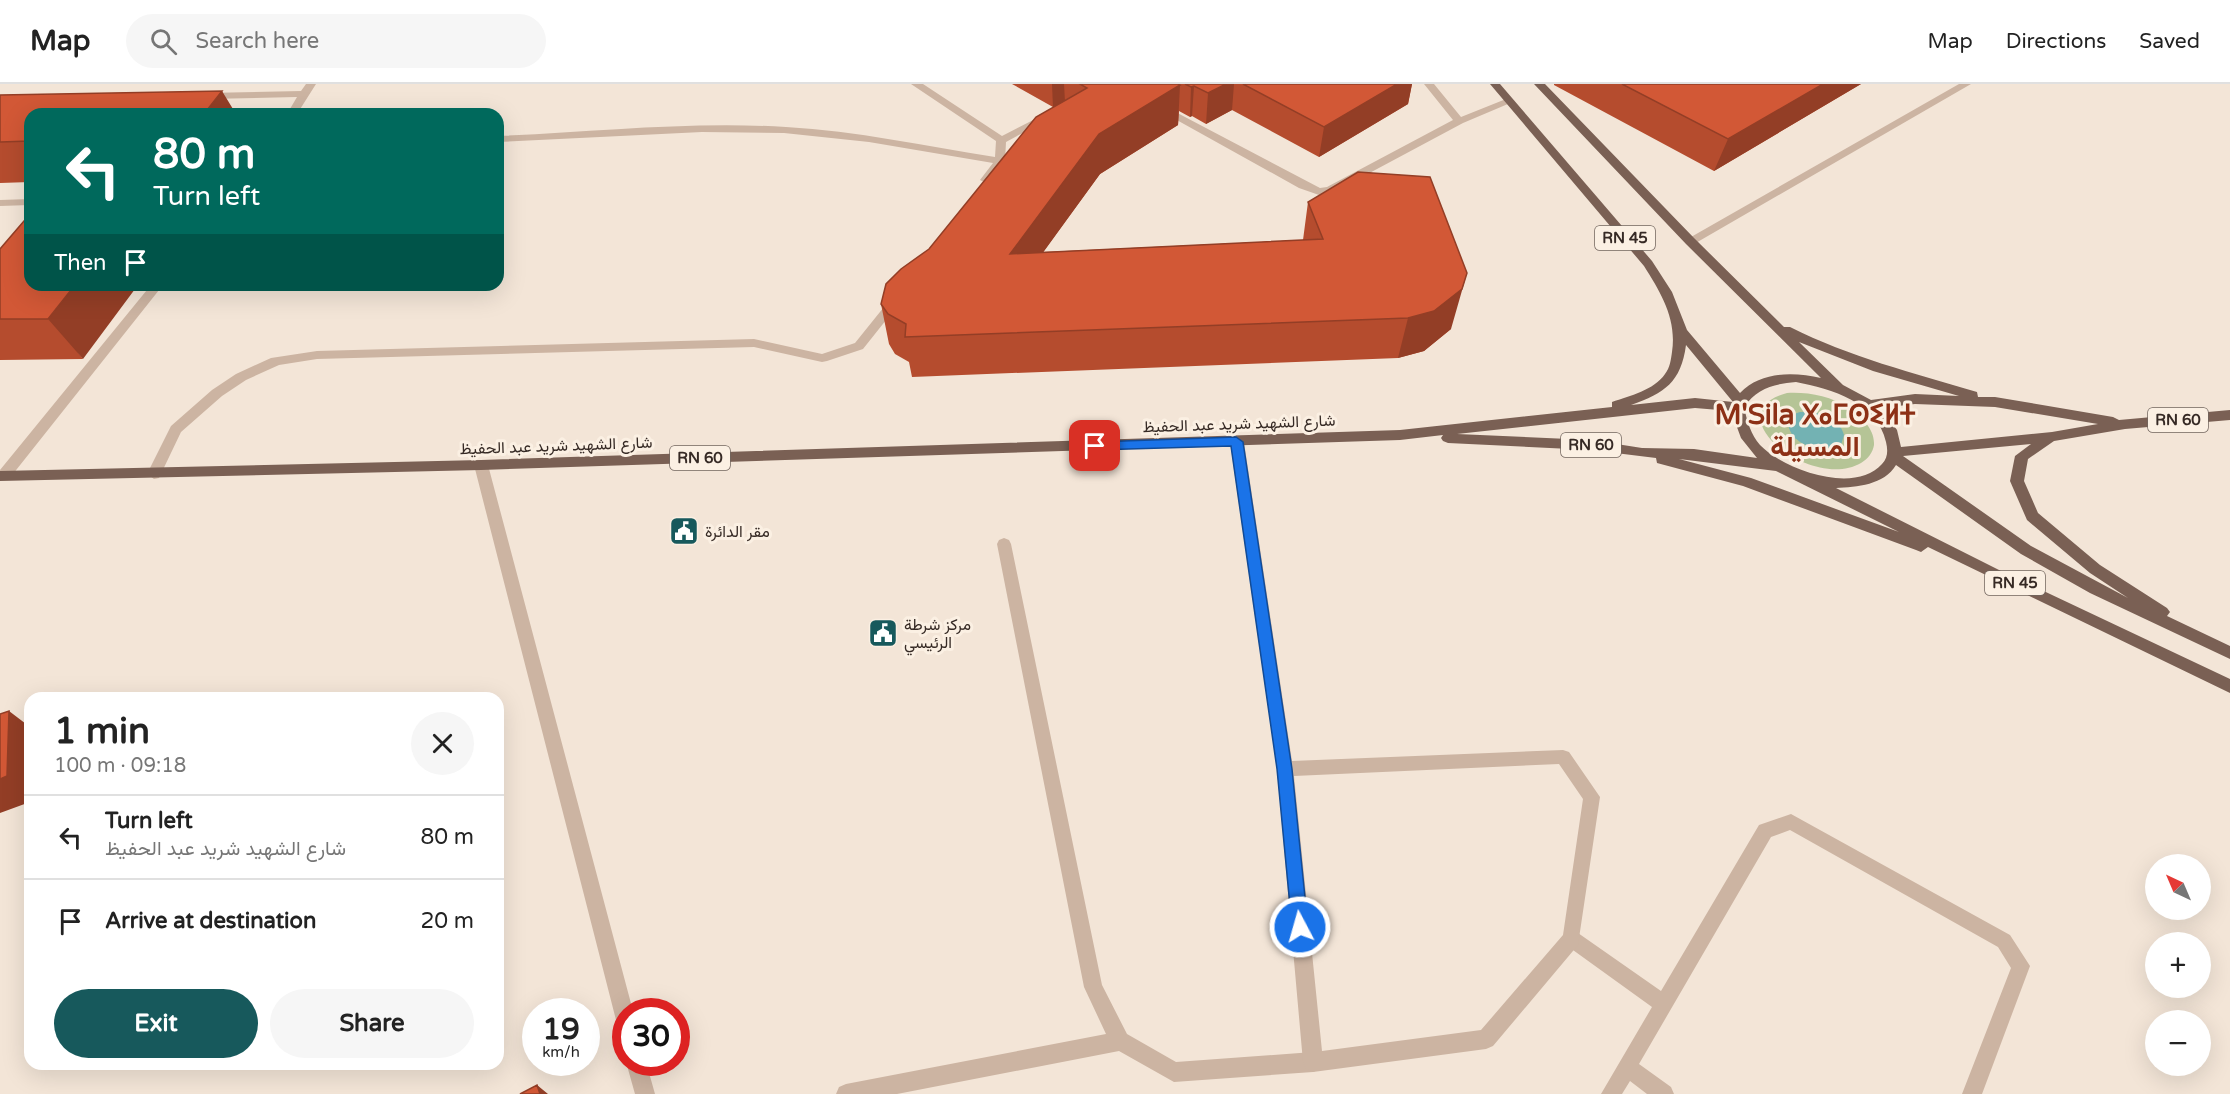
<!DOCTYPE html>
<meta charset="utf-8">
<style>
:root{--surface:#fff;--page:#f6f6f6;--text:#222;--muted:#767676;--line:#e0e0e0;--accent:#17595c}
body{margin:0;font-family:"Varela Round",Vazirmatn,"Noto Sans Tifinagh",sans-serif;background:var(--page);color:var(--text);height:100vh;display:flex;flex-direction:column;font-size:22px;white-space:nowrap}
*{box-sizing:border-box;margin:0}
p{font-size:20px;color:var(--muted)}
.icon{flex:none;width:33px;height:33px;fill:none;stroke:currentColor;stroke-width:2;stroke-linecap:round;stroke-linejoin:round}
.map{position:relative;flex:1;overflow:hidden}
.panel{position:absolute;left:24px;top:608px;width:480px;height:378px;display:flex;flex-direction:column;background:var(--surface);border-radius:18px;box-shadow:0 6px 24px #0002}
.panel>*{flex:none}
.top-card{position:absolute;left:24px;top:24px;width:480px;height:183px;border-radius:18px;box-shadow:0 6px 24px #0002;background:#00695c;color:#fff;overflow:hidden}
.needle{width:39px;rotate:316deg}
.tools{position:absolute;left:2145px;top:770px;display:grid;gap:12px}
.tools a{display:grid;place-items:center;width:66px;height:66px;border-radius:50%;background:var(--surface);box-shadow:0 6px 24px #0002;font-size:30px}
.speed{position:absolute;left:522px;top:914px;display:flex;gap:12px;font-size:30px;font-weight:700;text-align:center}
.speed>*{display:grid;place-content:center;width:78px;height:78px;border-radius:50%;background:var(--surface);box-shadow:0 6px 24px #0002;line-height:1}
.speed small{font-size:15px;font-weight:400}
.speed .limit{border:9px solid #d22;background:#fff;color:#111}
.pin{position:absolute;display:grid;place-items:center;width:51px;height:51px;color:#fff;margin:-26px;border-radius:12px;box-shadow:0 3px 9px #0006}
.me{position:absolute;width:66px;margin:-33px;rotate:354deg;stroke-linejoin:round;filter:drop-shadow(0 0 4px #0008)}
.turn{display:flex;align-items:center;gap:21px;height:126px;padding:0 30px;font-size:27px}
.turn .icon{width:78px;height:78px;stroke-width:2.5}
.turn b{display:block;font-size:42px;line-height:51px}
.then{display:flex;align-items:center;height:57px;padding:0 30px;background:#0003;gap:12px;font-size:22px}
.round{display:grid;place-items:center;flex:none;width:63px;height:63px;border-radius:32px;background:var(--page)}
.headline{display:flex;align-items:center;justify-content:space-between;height:102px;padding:0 30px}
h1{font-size:36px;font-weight:800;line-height:45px}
.action{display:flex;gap:12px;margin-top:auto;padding:12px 30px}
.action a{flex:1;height:69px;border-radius:36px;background:var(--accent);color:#fff;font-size:24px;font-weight:800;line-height:69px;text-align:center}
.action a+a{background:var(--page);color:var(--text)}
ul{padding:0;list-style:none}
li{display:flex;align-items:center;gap:18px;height:84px;padding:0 30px;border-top:2px solid var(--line)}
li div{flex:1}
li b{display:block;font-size:22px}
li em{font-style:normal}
header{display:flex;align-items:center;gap:36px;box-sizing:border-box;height:84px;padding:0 30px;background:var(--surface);border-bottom:2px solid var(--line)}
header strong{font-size:28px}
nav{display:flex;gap:33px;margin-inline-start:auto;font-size:21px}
.search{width:420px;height:54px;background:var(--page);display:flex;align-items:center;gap:15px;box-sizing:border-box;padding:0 21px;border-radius:33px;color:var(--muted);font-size:22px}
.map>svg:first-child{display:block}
</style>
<header>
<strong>Map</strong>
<div class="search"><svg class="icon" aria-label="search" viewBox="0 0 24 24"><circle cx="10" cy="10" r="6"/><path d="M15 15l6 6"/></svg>Search here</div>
<nav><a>Map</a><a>Directions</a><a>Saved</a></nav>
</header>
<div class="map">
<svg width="2230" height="1010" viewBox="0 0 2230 1010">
<rect width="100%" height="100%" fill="#f3e5d7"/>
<path fill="#b5c496" d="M1787 309C1809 308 1830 312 1849 324 1861 332 1875 345 1874 361 1873 368 1868 375 1861 379 1811 408 1713 329 1787 309Z"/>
<path fill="#73b2b3" d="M1800 328C1817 327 1839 332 1844 351L1841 361C1823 370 1789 362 1788 338L1794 330Z"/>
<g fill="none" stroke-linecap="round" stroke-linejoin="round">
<path fill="#ccb4a2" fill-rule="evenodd" d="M1004 454 1009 456 1011 460 1102 901 1127 950 1176 978 1313 968 1320 971 1323 978 1320 985 1313 988 1174 998 1119 967 897 1010H836L839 1003 846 1000 1106 950 1084 903 997 460 999 456Z
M1791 730 2010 851 2030 882 1982 1010H1962L2011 884 1998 863 1790 746 1771 753 1639 980 1671 1003 1674 1010H1647L1630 997 1622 1010H1601L1652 923 1566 861 1563 855 1566 849 1572 846 1578 849 1661 907 1759 741Z"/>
<path fill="#ccb4a2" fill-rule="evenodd" d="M306 0H316L297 30H287L297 13 206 15 201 12 206 9 301 7Z
M911 0H923L1002 52 1043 31 1052 33 1006 58 1005 77 990 98 986 99 980 96 993 79 869 58 784 49 702 48 498 58V52C594 48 690 37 786 43 857 47 925 62 995 73L996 57Z
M1424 0H1434L1461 33 1506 15 1515 17 1463 39 1334 108 1319 111 1299 104 1157 25 1166 23 1320 104 1327 103 1453 36Z
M1959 0H1971L1694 160 1690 161 1684 157Z
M30 115V121L0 122V116Z
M151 201H163L9 395H0V386Z
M896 212 902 216 863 265 827 277 822 278 754 263 317 275 279 281 246 296 222 312 181 348 159 394 154 395 147 390 171 342 212 306 236 290 271 274 317 267 754 255 822 270 855 259 892 213Z
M1237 353 1244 358 1292 677 1563 666 1569 668 1600 713 1578 861 1493 962 1486 965 1313 988 1306 985 1303 978 1277 685 1230 358ZM1559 680 1583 715 1563 851 1481 946 1322 967 1294 692Z"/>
<path fill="#ccb4a2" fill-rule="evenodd" d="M481 376 488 381 633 927H626V945L619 943 616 936 474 381Z
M626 978H646L655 1010H635Z"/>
<path fill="#7a6054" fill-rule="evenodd" d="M1490 0H1500L1652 177 1672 208 1687 246 1740 309C1761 287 1794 288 1821 294L1686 160 1534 0H1545L1694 154 1784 243H1790C1850 273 1913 289 1977 308L1978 313H1995L2113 333 2119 336 2230 326V336L2125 345 2054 357 2028 375 2024 397 2038 429 2100 481 2167 524 2170 528 2167 532 2230 562V575L2090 509 2021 470 1896 381C1884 401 1857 403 1836 404L2001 487 2230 595V609L1928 463 1921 468 1916 466 1743 402 1657 379 1656 374 1591 366 1448 359 1443 357 1441 354 1443 351 1400 356 481 386 0 397V387L481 376 1400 346 1612 323V318C1630 312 1654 306 1665 290 1670 284 1671 275 1672 268 1677 235 1661 209 1644 182ZM1799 258 1873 287 1959 312 1915 310 1871 316 1843 301ZM1686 261 1733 318 1695 314 1631 321C1665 309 1681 298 1686 261ZM1796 298C1832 305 1877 318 1886 358 1888 366 1888 374 1882 380 1855 411 1784 386 1760 361 1751 351 1747 337 1744 323 1757 304 1774 300 1796 298ZM1915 320 1995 323 2098 340 2052 348 1901 363 1897 346 1881 324ZM1695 324 1731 327 1741 354 1757 374 1694 365 1642 364 1591 356 1457 350ZM2031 360 2015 372 2010 397 2027 436 2090 489 2128 514 2031 462 1903 372ZM1679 375 1776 387 1899 448 1751 394Z"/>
</g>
<path fill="#b54c2e" d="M1012 0H1412L1408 20 1319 73 1232 26 1206 40 1192 32 1190 33 1179 27 1178 41 1100 90 1043 168 1303 156 1308 118 1451 245 1424 267 1398 274 912 293 909 278 895 270 889 260 881 220 1053 23Z
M1554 0H1861L1714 87 1554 1Z
M0 11 30 30V98L0 99Z
M0 165 83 275 0 276Z"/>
<path fill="#933e26" d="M1052 0H1064L1065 18 1053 24Z
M1226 0H1234L1232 26 1206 40 1208 9Z
M1397 0H1412L1408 20 1319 73 1324 43Z
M1823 0H1861L1714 87 1728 55Z
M1180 1 1178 41 1100 90 1013 210 1010 170 1099 50Z
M1194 2 1192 32 1190 33 1191 3Z
M222 7 236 30H204Z
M1467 189 1451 245 1424 267 1398 274 1408 234Z
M75 201H138L83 275 48 235Z
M9 627 30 643V718L0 729V695Z
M537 1001 548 1010H540Z"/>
<path fill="#d25836" stroke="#933e26" stroke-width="1.5" d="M1080 0H1178L1180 1 1099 50 1010 170 1323 155 1308 118 1358 88 1430 93 1467 189 1462 205 1434 227 1408 234 905 253 906 240 888 230 881 220 886 200 901 185 929 165 1036 33 1087 4Z
M1185 0H1226L1208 9 1194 2 1191 3Z
M1243 0H1397L1324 43Z
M1622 0H1823L1728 55Z
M222 7 204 30H30V57L0 58V11Z
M30 130V201H75L48 235H0V165Z
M9 627 7 692 0 695V630Z
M537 1001 540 1010H520Z"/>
<path fill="#1a73e8" stroke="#114b97" stroke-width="1.5" d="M1236 353 1243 358 1292 685 1308 843 1306 848 1300 851 1294 848 1292 843 1277 685 1231 362 1095 366 1089 362 1095 358Z"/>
<defs>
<g id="civic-square" transform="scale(1.5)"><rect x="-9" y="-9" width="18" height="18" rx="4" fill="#17595c" stroke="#fbf0e3"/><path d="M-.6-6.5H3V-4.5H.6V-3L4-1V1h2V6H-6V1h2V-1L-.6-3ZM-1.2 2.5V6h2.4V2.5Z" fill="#fff"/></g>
</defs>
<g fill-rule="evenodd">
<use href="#civic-square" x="684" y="447"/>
<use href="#civic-square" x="883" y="549"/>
</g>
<g text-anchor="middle" stroke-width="6" stroke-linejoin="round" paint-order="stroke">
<g fill="#fbf0e3" stroke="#71655e" stroke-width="1.5">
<rect x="1595" y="142" width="60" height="24" rx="4.5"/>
<rect x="2148" y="324" width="60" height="24" rx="4.5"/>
<rect x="1561" y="349" width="60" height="24" rx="4.5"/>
<rect x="670" y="362" width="60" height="24" rx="4.5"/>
<rect x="1985" y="487" width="60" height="24" rx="4.5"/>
</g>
<g font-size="15" font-weight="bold" fill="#362a25">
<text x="1625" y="159">RN 45</text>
<text x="2178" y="341">RN 60</text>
<text x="1591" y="366">RN 60</text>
<text x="700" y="379">RN 60</text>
<text x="2015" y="504">RN 45</text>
</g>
<g font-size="16" fill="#362a25" stroke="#fbf0e3">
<text transform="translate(1239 339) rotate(-2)" y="6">شارع الشهيد شريد عبد الحفيظ</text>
<text transform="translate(556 361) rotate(-2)" y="6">شارع الشهيد شريد عبد الحفيظ</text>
</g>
<g font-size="16" fill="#362a25" stroke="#fbf0e3" text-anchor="start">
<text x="705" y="453">مقر الدائرة</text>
<text x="904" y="546">مركز شرطة<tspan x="904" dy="18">الرئيسي</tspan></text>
</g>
<g font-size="28" font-weight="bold" fill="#8d3016" stroke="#fbf0e3">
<text x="1815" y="340">M'Sila ⵝⴰⵎⵙⵉⵍⵜ<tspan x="1815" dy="32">المسيلة</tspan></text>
</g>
</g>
</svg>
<div class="tools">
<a><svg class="needle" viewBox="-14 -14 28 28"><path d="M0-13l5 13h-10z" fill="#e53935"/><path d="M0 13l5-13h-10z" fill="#767676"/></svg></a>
<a>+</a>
<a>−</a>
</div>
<div class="speed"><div>19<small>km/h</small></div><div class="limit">30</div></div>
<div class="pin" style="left:1095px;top:362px;background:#d93025"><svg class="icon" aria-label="arrive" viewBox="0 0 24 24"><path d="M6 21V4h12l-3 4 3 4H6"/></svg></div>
<svg class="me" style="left:1300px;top:843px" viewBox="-20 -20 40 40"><circle r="17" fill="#1a73e8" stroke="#fff" stroke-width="3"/><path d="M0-11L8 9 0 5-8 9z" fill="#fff"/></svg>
<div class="top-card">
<div class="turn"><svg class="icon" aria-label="left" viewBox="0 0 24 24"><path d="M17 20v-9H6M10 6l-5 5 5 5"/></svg><div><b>80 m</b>Turn left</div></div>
<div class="then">Then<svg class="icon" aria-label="arrive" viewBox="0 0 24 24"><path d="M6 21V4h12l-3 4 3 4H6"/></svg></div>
</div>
<section class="panel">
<div class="headline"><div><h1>1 min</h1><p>100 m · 09:18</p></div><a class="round"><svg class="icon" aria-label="close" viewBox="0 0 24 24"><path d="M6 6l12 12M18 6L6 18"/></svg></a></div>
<ul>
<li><svg class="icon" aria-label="left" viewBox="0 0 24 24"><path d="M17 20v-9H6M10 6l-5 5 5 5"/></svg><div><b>Turn left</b><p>شارع الشهيد شريد عبد الحفيظ</p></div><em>80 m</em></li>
<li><svg class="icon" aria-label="arrive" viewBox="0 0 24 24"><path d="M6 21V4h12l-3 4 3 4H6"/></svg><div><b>Arrive at destination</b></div><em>20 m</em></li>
</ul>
<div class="action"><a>Exit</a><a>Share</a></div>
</section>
</div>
